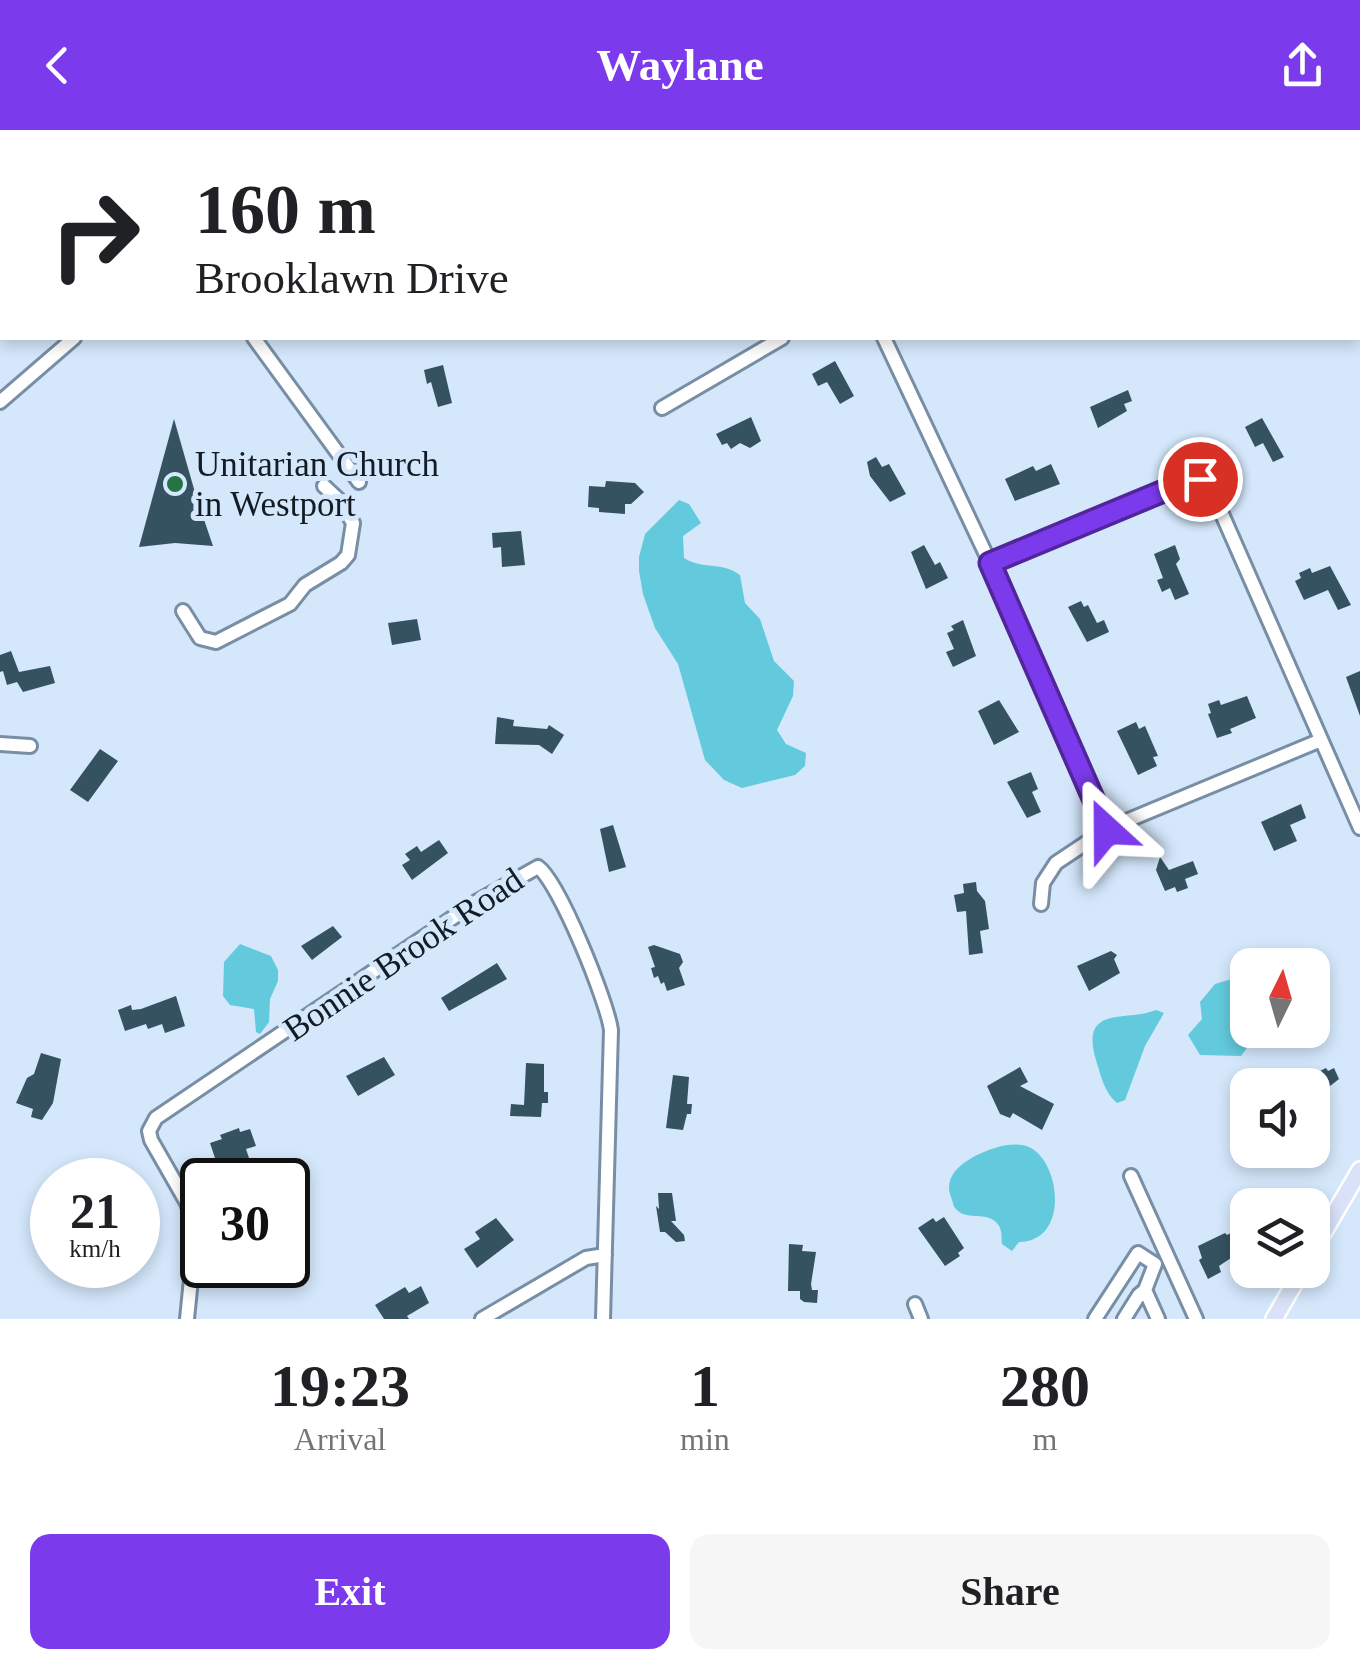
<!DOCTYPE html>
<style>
:root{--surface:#fff;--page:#f6f6f6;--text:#202124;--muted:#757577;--accent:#7c3aed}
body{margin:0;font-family:"Times New Roman",serif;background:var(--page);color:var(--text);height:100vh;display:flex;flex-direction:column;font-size:38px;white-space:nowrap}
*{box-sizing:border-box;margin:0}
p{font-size:32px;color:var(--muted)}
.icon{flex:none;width:55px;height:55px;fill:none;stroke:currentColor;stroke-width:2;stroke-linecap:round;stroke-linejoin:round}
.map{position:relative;height:1189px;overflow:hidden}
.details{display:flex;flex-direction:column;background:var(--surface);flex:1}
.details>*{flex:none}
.guide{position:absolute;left:0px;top:0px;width:1360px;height:210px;box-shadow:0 5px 15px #0003;background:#fff;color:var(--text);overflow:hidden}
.needle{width:65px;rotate:5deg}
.controls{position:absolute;left:1230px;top:818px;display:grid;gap:20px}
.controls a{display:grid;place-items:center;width:100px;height:100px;border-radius:20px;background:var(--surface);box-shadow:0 5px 15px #0003;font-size:50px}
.speed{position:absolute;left:30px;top:1028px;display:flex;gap:20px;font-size:50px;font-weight:700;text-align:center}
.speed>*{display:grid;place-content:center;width:130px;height:130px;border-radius:50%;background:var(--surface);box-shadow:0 5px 15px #0003;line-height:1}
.speed small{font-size:25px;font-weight:400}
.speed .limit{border:5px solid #111;border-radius:15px;background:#fff;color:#111}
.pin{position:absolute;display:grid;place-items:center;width:85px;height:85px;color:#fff;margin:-42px;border:5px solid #fff;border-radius:50%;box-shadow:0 2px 10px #0007}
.me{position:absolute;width:110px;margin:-55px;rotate:336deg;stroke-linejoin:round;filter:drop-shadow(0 0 8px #0008)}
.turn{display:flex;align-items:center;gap:35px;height:210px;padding:0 30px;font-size:45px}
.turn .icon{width:130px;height:130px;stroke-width:2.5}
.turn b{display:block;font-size:70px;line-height:85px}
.eta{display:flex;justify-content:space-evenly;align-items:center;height:170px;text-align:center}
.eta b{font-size:60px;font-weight:700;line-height:70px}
.primary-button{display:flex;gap:20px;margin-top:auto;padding:20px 30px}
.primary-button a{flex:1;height:115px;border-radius:20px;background:var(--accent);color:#fff;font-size:40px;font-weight:700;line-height:115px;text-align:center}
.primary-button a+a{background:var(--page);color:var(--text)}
header{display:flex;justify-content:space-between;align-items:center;height:130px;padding:0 30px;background:var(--accent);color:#fff;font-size:45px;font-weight:700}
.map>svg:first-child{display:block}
</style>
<header><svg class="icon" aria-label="back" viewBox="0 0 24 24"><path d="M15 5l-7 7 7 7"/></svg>Waylane<svg class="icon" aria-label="share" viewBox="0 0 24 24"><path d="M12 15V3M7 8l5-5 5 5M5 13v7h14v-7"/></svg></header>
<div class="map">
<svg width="1360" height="1189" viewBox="0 0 1360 1189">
<rect width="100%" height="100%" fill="#d4e7fb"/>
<path fill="#63cadd" d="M679 370 689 374 701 393 683 406 684 428C702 440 722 431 740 445L745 473 760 489 774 531 794 551 793 566 777 600 786 614 806 623 805 636 795 645 742 658 724 650 705 630 678 534 655 498 643 464 639 441V427L645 404Z
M240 814 271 826 278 840V851L270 869 269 892 260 904 256 902 254 879 230 875 223 866 224 832Z
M1232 849H1247L1248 900H1260L1241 926 1200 925 1188 905 1202 889 1200 872 1215 854Z
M1156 880 1164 883 1145 916 1125 970 1117 973C1104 962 1101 946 1096 930 1079 874 1128 892 1156 880Z
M1007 1015C1015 1014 1024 1014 1031 1018 1062 1036 1068 1112 1019 1112L1012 1121 1002 1114C1001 1106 1003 1099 996 1092 985 1082 969 1090 958 1081 952 1076 954 1074 951 1067 939 1038 984 1019 1007 1015Z"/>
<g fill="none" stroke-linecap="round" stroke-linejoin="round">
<path stroke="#63cadd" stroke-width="22" d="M180 2 184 0
M0 193 2 191"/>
</g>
<path fill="#355260" d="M835 231 854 266 840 274 827 252 818 256 812 244Z
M443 235 452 273 438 277 431 252 427 254 424 240Z
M1128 260 1132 271 1124 274 1127 281 1098 298 1090 277Z
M751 287 761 311 750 318 740 313 731 319 727 313 722 315 716 304Z
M1262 288 1284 327 1273 332 1263 313 1255 317 1245 297Z
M174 289 196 366 213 416 175 413 139 417Z
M876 327 882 337 889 334 906 364 890 372 870 346 867 332Z
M1051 334 1060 354 1015 371 1005 349 1033 336 1036 341Z
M606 351 635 353 644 362 631 374H625V384L599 382V378L588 377 589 356 605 357Z
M521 401 525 435 502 437 501 417 493 418 492 403Z
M924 415 935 435 940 432 948 448 926 459 911 422Z
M1175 415 1180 429 1176 434 1189 464 1175 470 1170 458 1162 462 1157 450 1163 448 1154 424Z
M1330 436 1351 475 1338 480 1328 460 1304 470 1295 451 1301 448 1299 443 1310 438 1312 443Z
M1081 471 1084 477 1088 475 1097 493 1104 490 1109 502 1087 512 1068 477Z
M417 489 421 510 392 515 388 493Z
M963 490 976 526 953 537 946 522 954 519 947 503 954 500 951 496Z
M11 521 19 542 50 536 55 553 23 562 17 552 7 555 3 541 0 542V525Z
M1360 541V586L1346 547Z
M1247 566 1256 588 1230 599 1232 603 1217 608 1208 584 1211 583 1208 574 1219 570 1221 575Z
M999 570 1019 602 994 615 978 581Z
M497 587 514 590 513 596 547 599 549 595 564 605 552 624 539 615 495 614Z
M1136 592 1139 599 1145 596 1158 626 1153 627 1157 636 1138 645 1117 601Z
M100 619 118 631 88 672 70 660Z
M1031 642 1038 659 1032 662 1041 682 1027 688 1007 652Z
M1301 674 1306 688 1290 695 1297 711 1274 721 1261 692Z
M613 695 626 737 609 742 600 699Z
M439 710 448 723 412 750 402 735 410 730 405 724 417 716 421 722Z
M1160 727 1169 740 1193 731 1198 744 1185 749 1188 758 1177 762 1175 757 1165 761 1156 740Z
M976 752 977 761 985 771 989 799 980 801 983 823 969 825 966 781 957 782 954 765 964 763 963 754Z
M333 796 342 807 312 830 301 816Z
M654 815 680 824 683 832 679 838 685 855 667 861 664 852 661 854 658 846 654 848 651 838 655 837 648 817Z
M1111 821 1117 825 1114 829 1120 843 1089 861 1077 836Z
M497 833 507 849 449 881 441 868Z
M176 866 185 896 165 903 162 894 148 899 146 894 125 901 118 880 131 875 132 880 141 879Z
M41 923 61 929 53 973 42 990 31 987 33 979 16 973 27 948 34 944Z
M384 927 395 945 358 966 346 946Z
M526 933 544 934V962H548V973H542L541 987 510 986 511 974 524 975Z
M1020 937 1028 952 1020 956 1054 974 1042 1000 1013 983 1010 988 1000 984 987 956Z
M1326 938 1328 941 1334 938 1339 949 1325 960 1323 966 1312 972V955H1292Z
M673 945 689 947 687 974H692L691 984H687L683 1000 666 998Z
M239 998 240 1002 250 999 256 1016 246 1019 252 1037 247 1039 250 1050H233L226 1031 217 1034 210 1013 222 1009 220 1005Z
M658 1063H672L676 1091H671L684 1105 685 1111 676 1112 665 1102H660L656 1076 659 1079Z
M944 1087 964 1118 958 1123 960 1126 945 1136 918 1098 933 1088 936 1092Z
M496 1088 514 1110 477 1138 464 1119 480 1109 475 1102Z
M1225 1103 1227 1105 1231 1103 1240 1122 1219 1136 1221 1142 1208 1149 1199 1130 1202 1128 1198 1116Z
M789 1114 803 1115 802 1121 816 1122 811 1154 812 1160H818L817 1173 804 1172 800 1169V1161H788Z
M421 1156 429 1173 407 1186 409 1189H384L375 1175 405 1157 409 1163Z"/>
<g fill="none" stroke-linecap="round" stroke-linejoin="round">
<g stroke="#788ea5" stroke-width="18">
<path id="minor" d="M613 0 614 2
M216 2 218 0
M343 2 347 0
M627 2 629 0
M1132 2 1136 0
M254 208 359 352
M884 208 990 433 1107 699
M0 272 74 208
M662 278 782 208
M990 433 1190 350 1200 349 1211 359 1360 698
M183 481 200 508 216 512 290 474 305 455 341 433 348 425 353 393 340 371 324 356
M0 614 30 616
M1041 774 1043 753 1056 733 1107 699 1321 610
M1131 1046 1196 1189
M915 1174 921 1189
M187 1189 196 1100 187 1073 151 1010 149 1001 156 988 476 772 538 737C559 752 607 871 611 900L603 1189
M482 1189 586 1128 605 1125
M1095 1189 1138 1123 1155 1134 1145 1160
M1124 1189 1139 1165 1145 1160 1158 1189"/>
</g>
<g stroke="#fff" stroke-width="20">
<path id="major" d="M1312 1122 1360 1040
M1274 1189 1302 1140"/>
</g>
<path stroke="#98a8b8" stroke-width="2.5" stroke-dasharray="5 8" stroke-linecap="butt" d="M1282 0V2
M1358 35 1360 36"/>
<use href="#minor" stroke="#fff" stroke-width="12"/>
<use href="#major" stroke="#d9e2f8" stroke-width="15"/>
</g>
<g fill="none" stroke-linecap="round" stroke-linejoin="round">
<g stroke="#51269a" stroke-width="25">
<path id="route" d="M1107 700 990 433 1190 350 1200 349"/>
</g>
<use href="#route" stroke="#7c3aed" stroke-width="18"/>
</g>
<circle fill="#257444" stroke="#d4e7fb" stroke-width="4" cx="175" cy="354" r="10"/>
<g text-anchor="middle" stroke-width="10" stroke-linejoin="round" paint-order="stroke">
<g font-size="35" fill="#131b24" stroke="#d4e7fb" text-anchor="start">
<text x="195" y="346">Unitarian Church<tspan x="195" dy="40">in Westport</tspan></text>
</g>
<g font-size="35" fill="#131b24" stroke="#d4e7fb">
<text transform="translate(403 824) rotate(-34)" y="12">Bonnie Brook Road</text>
</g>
</g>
</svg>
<div class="controls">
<a><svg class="needle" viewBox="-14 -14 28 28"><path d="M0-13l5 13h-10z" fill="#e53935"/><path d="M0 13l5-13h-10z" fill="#757577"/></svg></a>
<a><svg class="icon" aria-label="sound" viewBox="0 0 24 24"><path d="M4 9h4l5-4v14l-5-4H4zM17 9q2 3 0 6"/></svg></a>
<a><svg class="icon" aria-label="layers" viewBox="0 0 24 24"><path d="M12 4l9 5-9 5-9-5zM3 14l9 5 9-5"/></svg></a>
</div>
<div class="speed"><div>21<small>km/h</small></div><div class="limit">30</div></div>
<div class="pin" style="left:1200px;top:349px;background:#d93025"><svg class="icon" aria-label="arrive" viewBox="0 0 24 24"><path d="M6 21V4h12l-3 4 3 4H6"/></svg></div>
<svg class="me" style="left:1107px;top:700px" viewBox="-20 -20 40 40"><path d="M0-17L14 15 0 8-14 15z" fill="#7c3aed" stroke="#fff" stroke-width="4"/></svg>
<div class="guide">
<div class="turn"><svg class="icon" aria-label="right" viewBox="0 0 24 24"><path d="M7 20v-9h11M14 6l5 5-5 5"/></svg><div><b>160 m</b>Brooklawn Drive</div></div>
</div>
</div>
<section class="details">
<div class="eta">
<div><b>19:23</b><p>Arrival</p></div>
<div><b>1</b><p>min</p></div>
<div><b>280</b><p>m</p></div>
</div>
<div class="primary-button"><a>Exit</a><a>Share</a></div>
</section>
